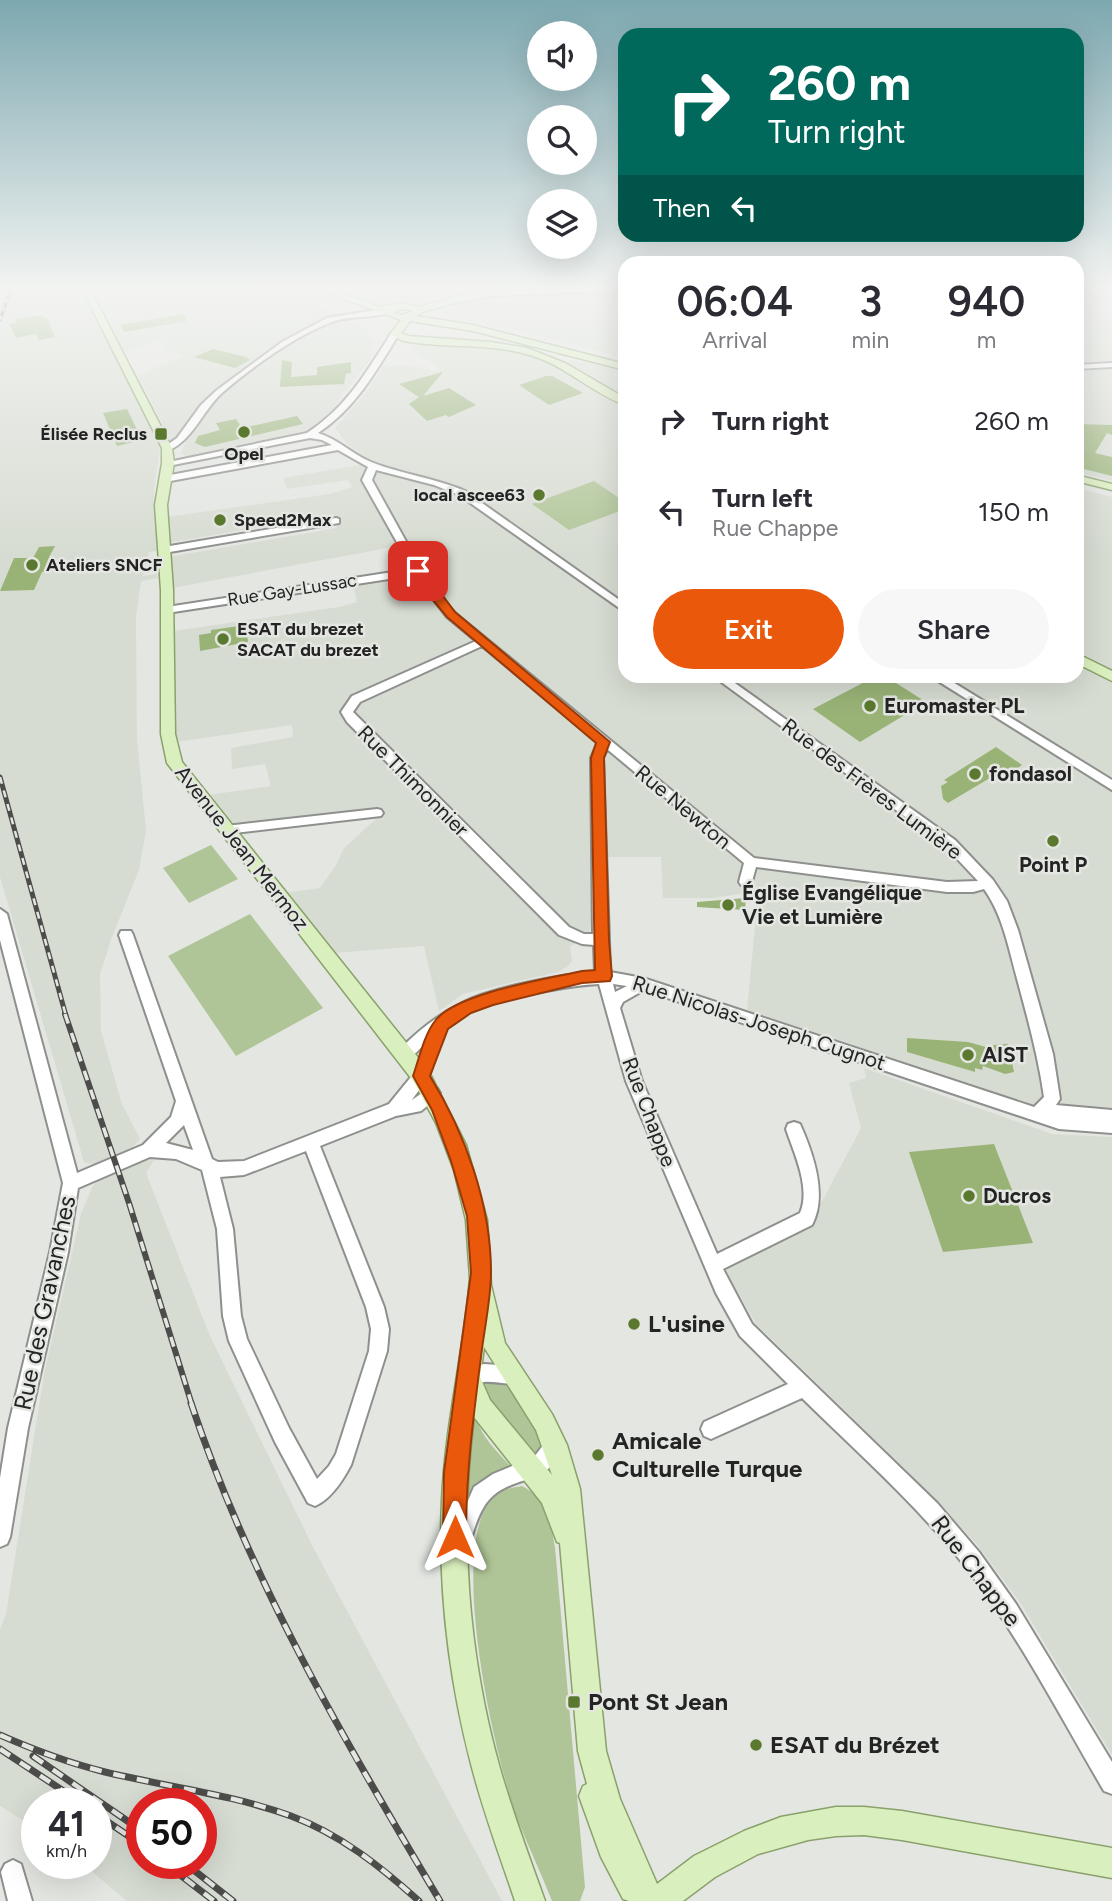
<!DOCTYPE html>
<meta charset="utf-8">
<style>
:root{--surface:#fff;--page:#f7f7f7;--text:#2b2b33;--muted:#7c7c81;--accent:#ea580c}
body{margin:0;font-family:Figtree,sans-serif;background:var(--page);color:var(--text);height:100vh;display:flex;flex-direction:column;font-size:26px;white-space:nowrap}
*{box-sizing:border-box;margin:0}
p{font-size:23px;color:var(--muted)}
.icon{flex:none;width:38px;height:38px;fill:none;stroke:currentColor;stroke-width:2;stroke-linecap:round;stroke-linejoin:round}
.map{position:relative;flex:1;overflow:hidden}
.panel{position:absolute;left:618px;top:256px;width:466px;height:427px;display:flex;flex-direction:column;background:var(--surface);border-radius:21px;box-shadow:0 7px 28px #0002}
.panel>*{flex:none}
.top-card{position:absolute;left:618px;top:28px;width:466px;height:214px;border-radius:21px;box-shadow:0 7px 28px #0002;background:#00695c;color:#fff;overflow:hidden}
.buttons{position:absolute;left:527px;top:21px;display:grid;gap:14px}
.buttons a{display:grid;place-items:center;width:70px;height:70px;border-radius:50%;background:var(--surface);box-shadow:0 7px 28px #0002;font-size:35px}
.speed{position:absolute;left:21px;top:1788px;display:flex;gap:14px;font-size:35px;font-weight:700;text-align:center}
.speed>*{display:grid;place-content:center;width:91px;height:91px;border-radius:50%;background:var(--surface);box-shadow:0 7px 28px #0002;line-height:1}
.speed small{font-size:18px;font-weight:400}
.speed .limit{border:10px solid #d22;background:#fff;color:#111}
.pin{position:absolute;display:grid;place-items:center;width:60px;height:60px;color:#fff;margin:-30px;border-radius:14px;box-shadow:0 4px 10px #0006}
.me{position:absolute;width:77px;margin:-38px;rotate:0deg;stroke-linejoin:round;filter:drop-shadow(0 0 5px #0008)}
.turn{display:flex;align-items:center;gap:24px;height:147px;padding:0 35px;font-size:32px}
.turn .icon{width:91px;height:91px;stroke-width:2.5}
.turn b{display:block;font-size:49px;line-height:60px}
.then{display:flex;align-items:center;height:66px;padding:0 35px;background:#0003;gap:14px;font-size:26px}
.eta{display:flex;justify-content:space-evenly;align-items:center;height:119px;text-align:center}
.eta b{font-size:42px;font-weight:600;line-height:49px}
.cta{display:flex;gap:14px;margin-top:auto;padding:14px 35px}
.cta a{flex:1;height:80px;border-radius:42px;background:var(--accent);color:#fff;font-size:28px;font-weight:600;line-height:80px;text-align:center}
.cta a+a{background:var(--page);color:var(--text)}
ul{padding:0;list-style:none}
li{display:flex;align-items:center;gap:21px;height:91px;padding:0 35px}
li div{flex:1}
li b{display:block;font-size:26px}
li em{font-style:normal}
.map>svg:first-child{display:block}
</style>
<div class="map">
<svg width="1112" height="1901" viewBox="0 0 1112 1901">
<rect width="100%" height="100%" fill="#e4e6e2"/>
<path fill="#d7dcd2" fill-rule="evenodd" d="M12 289H280L355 320 367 330 374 343 370 360 340 397 328 420 318 428 187 457 181 453 187 439 170 440 138 375 183 356 173 351 168 352 160 340 121 353 160 448 154 490 157 551 149 552 143 576 157 574 158 578 141 581 136 617 137 738 146 831 139 870 112 937 100 974 101 1031 122 1104 140 1139 124 1157 98 1166 84 1162 0 877V323Z
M342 289H476L409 303Z
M625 289V358L508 328 439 314 434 311 436 308 452 303 492 296Z
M1076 289H1112V481L1076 472V369H1090L1088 365H1076Z
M409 343 499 349 528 355 551 365 625 407V676H1076V663L1112 683V1112L1032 1104 747 1010 757 905 752 892 713 898H663L661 857H592V919L589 933 570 947 572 961 567 967 558 972 463 994 439 1011 424 946 334 953 284 893 320 888 336 865 344 848 378 817 377 813 235 829 208 795 271 786 265 764 232 769 231 748 293 737 292 725 176 742 173 631 339 607 357 602 353 583 414 573 398 546 172 588 168 557 337 528 334 514 168 543 166 517 330 494 352 487 348 480 287 489 283 478 360 465 368 458 347 444 335 428 368 390 383 365 415 366 433 371 441 369 410 349 414 346Z
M571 360 625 371V396L567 363Z
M1076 488 1112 497V670L1076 650Z
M864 1068 1052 1134 1112 1137V1755L1019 1601 975 1542 905 1469 756 1324 725 1269 811 1222 861 1128 849 1083 866 1078Z
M154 1160 146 1173 210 1336 313 1547 502 1901H127L83 1864H96V1804H37V1829L0 1806V1629L6 1614 44 1374 81 1214 92 1187 101 1176 134 1161ZM142 1804H201V1864H142Z"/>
<path fill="#b0c597" d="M594 481 625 502V509L569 530 532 504Z
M211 845 238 879 189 903 163 868Z
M250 914 323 1008 236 1056 168 956Z
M489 1380 505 1382 513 1388 542 1437 544 1449 536 1456 486 1403 481 1382Z
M474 1408C477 1433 495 1449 511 1467 490 1472 477 1486 465 1503Z
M522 1486C550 1501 549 1518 555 1547L585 1887 580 1901H552C541 1873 528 1846 517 1818 495 1757 446 1547 493 1497 500 1489 512 1488 522 1486Z"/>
<path fill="#99b377" d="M183 314 187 321 124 332 120 325Z
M42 315 43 318H47L55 337 39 340 36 334 16 338 10 324 16 323 15 319Z
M213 349 246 357 250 360 235 368 194 357Z
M282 360 292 362 291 377 317 375V367L351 362V373L346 374 344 384 280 387Z
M443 372 423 396 449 388 476 405 449 417 446 415 427 421 409 404 419 397 399 384Z
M546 376H552L583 393 549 405 519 385Z
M127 409 142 440 117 446 103 413Z
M297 416 303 424 205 447 195 443 198 436 220 430 216 423 236 419 242 428Z
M1076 424 1112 425V435L1107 433 1095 453 1112 457V476L1076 467Z
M55 546 49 557H56L49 572H42L34 590 0 591 14 558H33L39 547Z
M246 625 248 642 200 651 199 635 211 633V630Z
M876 676H885L926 702 860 742 813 709Z
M996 747 1022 765 1005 776 1000 772 948 803 943 799 941 786 948 782 944 780Z
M746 898 745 910 697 907V902Z
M907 1038 968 1042 993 1049V1045L1008 1044 1014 1072 1005 1074 983 1066 982 1070 975 1068V1072L907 1052Z
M994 1144 1033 1243 943 1252 909 1152Z"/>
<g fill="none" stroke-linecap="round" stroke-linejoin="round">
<g stroke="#8e908d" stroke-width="4">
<path id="minor" d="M558 289H609L605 291 490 296 453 303 449 301 490 292Z
M382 309 393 311C377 319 353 315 335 321 297 334 252 367 222 393 202 411 192 442 167 451L163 448 177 438 201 405 217 390 282 342 327 318Z
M392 332 399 334C376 371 355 409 318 433 338 439 352 454 371 462 401 474 435 478 465 491L625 604V612L459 495 434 485 376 470 372 480 429 583 455 613 754 858 947 882 978 881 945 846 713 676H725L955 840 993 880 1007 901 1018 930 1053 1054 1060 1099 1056 1105 1112 1110V1133L1059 1129 644 990 623 1002 620 1008 642 1081 717 1254 800 1213C811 1188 794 1153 786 1129L788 1124 794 1122 800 1124C813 1153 828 1195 812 1225L723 1269 752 1324 937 1503 979 1552 1016 1604 1112 1762V1794L1104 1791C1060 1716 1018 1634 964 1565 916 1504 857 1452 802 1398L711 1439 704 1436 701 1429 704 1422 788 1384 740 1336 716 1293 626 1081 599 984C568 985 466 1003 447 1026 438 1038 435 1063 428 1078 424 1085 417 1092 412 1100L432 1086 437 1088 440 1093 437 1098 421 1111 396 1116 320 1146 384 1307 389 1329 387 1351 351 1465C343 1480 331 1499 315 1506L308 1503 275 1442 229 1341 223 1316 217 1229 202 1170 176 1159 150 1157 78 1188 68 1252 28 1428 10 1537 7 1544 0 1547V1478L8 1428 50 1252 63 1183 0 940V909L7 914 77 1173 143 1145 171 1117 176 1101 119 935 121 931H131L133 935 212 1159 218 1162 244 1161 389 1104 415 1072 426 1043C418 1050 411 1061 400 1057L397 1053 400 1049C418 1031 439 1014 462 1003 493 987 560 975 595 972L594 945 582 944 559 935 347 722 341 712 352 696 476 641 447 617 415 575 167 613 162 610 167 607 412 569 362 480 368 467 338 450 165 482 160 479 165 476 332 445 322 440 310 438 168 466 164 463 307 433C347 407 367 371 392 332ZM482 646 598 742 591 758 593 934H584L569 927 353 712 360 702ZM607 749 744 863 739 882 741 885H751L756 867 947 892H973L984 889C1002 914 1008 945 1016 975 1027 1016 1038 1055 1044 1097L1034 1107 643 978 610 972 603 758ZM613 984 627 986 615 992ZM184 1125 193 1150 166 1143ZM306 1151 366 1307 371 1329 369 1351 336 1454 329 1466 317 1479 289 1428 247 1339 241 1316 233 1229 220 1177 244 1175Z
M1112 363V367L1076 369V365Z
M336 518 339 519V523L164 553 159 550 164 547Z
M930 676H943L1112 780V790Z
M377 809 381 810 383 813 381 816 226 834 220 830 226 826Z
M484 1364 513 1366 520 1368 522 1375 520 1382C508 1386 496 1381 484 1382 475 1383 471 1388 461 1385L459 1378 461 1371Z
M555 1436 562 1439 565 1446C548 1487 511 1474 488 1501 477 1514 473 1536 466 1551L459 1554 452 1551 449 1544 474 1487 493 1474 534 1457 548 1439Z
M13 1860 21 1864 32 1901H8L1 1872 5 1864Z"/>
</g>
<g stroke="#8aa16c" stroke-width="3">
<path id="major" d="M82 289H90L172 448 174 463 167 505 173 590 175 734 182 762 428 1070 466 1145 487 1220 491 1285 505 1343 552 1414 567 1445 580 1489 606 1751 620 1799 657 1884 694 1856 744 1831 781 1817 836 1807H864L902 1811 1112 1848V1878L902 1840 864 1835 836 1836 808 1840 758 1854 715 1877 683 1901H629L623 1899 601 1857 579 1796 583 1786 587 1784 578 1751 560 1543 557 1542 542 1503 474 1417C459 1532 468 1653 499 1765 512 1811 529 1856 545 1901H515C500 1856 483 1811 471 1764 449 1679 438 1587 442 1500 445 1425 464 1352 470 1278L466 1220 454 1170 436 1123 414 1082 167 763 161 734V590L155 505 162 463V448ZM484 1347 536 1430 552 1475 490 1400 480 1377Z
M318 289H330L380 307 400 303 419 307 484 289H498L423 312 416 316 473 325 625 364V370L473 331 410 321 401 333 408 336 491 342 527 348 565 363 625 398V405C592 393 567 367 533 356 490 342 446 349 403 341L390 334 401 320ZM401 309 411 310 413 311 403 315 394 313Z
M1076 475 1112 484V490L1076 481Z
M1076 653 1112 671V681L1076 663Z"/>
</g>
<use href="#minor" fill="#fff" fill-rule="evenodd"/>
<use href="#major" fill="#daefbe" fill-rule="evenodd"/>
<g stroke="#4c4d4b" stroke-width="3.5">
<path id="rail-far3" d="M0 320 11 289"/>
</g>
<g stroke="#4c4d4b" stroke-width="5">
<path id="rail-far2" d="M0 777 66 1016"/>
</g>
<g stroke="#4c4d4b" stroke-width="6">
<path id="rail-far1" d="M65 1014 129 1203 192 1405"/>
</g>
<g stroke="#4c4d4b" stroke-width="7">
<path id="rail" d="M191 1403C250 1580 345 1742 440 1901
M0 1735C34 1750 69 1763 105 1772 167 1787 231 1794 291 1816 340 1834 381 1867 419 1901
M0 1749 83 1804
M33 1756 142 1831
M96 1814 142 1845
M166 1864 214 1901
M186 1864 233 1901"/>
</g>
<use href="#rail-far3" stroke="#e4e6e2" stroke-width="2" stroke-dasharray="4.5" stroke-linecap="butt"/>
<use href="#rail-far2" stroke="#e4e6e2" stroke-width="2.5" stroke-dasharray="7" stroke-linecap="butt"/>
<use href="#rail-far1" stroke="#e4e6e2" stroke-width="3.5" stroke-dasharray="10" stroke-linecap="butt"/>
<use href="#rail" stroke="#e4e6e2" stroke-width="4.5" stroke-dasharray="12" stroke-linecap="butt"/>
</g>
<linearGradient id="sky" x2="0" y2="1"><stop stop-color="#7da8b0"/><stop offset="0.52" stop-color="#f3f4f2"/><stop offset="1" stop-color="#f3f4f2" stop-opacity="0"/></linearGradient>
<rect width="1112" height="555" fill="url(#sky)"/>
<path fill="#ea580c" stroke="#983908" stroke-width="2" d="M414 568H422L455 612 610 742 604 758 609 940 612 976 610 981 582 983 493 1005 471 1013 448 1029 430 1076C465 1133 491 1204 491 1272 491 1300 484 1329 481 1357 473 1419 466 1474 466 1537L463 1545 455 1548 447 1545 443 1537 444 1472 471 1273 467 1216 451 1161 432 1110 413 1076C419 1059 424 1035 435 1021 456 993 547 979 582 971L595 970 591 758 596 743 447 617 421 586 412 571Z"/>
<g fill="#5b792e" stroke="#e4e6e2" stroke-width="2.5">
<circle cx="244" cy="432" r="7"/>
<rect x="154" y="427" width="14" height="14" rx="3.5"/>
<circle cx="539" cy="495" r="7"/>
<circle cx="220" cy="520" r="7"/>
<circle cx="32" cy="565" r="7"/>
<circle cx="223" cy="639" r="7"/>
<circle cx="870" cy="706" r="7"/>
<circle cx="975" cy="774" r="7"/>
<circle cx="1053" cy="841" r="7"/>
<circle cx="728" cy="905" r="7"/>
<circle cx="968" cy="1055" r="7"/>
<circle cx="969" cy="1196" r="7"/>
<circle cx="634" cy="1324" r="7"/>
<circle cx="598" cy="1455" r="7"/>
<rect x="567" y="1695" width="14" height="14" rx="3.5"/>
<circle cx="756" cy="1745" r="7"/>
</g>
<g text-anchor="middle" stroke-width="5" stroke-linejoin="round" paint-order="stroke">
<g font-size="18" font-weight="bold" fill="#232423" stroke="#e4e6e2" text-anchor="start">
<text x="147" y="440" text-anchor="end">Élisée Reclus</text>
<text x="244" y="460" text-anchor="middle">Opel</text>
<text x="525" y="501" text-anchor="end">local ascee63</text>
<text x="234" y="526">Speed2Max</text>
<text x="46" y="571">Ateliers SNCF</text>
<text x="237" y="635">ESAT du brezet<tspan x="237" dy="21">SACAT du brezet</tspan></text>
</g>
<g font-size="18" fill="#232423" stroke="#e4e6e2">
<text transform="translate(292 590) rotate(-9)" y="6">Rue Gay-Lussac</text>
</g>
<g font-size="21" font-weight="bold" fill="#232423" stroke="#e4e6e2" text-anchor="start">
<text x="884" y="713">Euromaster PL</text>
<text x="989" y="781">fondasol</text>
<text x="1053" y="872" text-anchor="middle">Point P</text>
<text x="742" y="900">Église Evangélique<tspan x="742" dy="24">Vie et Lumière</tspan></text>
<text x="982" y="1062">AIST</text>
<text x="983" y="1203">Ducros</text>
</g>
<g font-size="21" fill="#232423" stroke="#e4e6e2">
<text transform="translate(413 781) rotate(45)" y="7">Rue Thimonnier</text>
<text transform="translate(872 789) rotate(37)" y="7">Rue des Frères Lumière</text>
<text transform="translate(683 807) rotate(40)" y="7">Rue Newton</text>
<text transform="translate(242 848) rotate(52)" y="7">Avenue Jean Mermoz</text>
<text transform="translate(759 1023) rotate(18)" y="7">Rue Nicolas-Joseph Cugnot</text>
<text transform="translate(649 1112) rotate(69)" y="7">Rue Chappe</text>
</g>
<g font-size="24" fill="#232423" stroke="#e4e6e2">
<text transform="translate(45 1303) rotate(-78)" y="8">Rue des Gravanches</text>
<text transform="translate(976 1571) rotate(53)" y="8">Rue Chappe</text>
</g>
<g font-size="24" font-weight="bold" fill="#232423" stroke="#e4e6e2" text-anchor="start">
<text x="648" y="1332">L'usine</text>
<text x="612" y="1449">Amicale<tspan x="612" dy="28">Culturelle Turque</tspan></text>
<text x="588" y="1710">Pont St Jean</text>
<text x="770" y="1753">ESAT du Brézet</text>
</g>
</g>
</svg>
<div class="buttons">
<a><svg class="icon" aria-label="sound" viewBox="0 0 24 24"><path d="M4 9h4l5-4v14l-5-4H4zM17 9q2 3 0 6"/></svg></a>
<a><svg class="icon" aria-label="search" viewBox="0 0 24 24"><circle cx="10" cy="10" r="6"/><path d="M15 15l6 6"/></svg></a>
<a><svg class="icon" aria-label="layers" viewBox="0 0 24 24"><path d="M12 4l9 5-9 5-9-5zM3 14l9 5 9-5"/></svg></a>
</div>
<div class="speed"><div>41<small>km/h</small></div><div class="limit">50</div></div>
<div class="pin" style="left:418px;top:571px;background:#d93025"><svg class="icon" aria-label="arrive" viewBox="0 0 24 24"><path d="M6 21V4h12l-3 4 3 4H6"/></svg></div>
<svg class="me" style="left:455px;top:1537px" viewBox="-20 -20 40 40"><path d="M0-17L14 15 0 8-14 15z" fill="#ea580c" stroke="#fff" stroke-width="4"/></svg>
<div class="top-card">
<div class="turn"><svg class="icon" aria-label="right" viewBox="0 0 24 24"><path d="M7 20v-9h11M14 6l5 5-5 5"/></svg><div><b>260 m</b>Turn right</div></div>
<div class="then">Then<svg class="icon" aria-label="left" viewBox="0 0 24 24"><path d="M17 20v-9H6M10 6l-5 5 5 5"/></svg></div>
</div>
<section class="panel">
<div class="eta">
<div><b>06:04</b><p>Arrival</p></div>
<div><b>3</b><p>min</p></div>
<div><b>940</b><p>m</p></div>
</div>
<ul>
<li><svg class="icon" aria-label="right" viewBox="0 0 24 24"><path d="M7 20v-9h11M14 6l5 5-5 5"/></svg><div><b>Turn right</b></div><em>260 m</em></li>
<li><svg class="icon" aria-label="left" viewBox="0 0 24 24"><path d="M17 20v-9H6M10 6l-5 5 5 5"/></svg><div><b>Turn left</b><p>Rue Chappe</p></div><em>150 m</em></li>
</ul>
<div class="cta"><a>Exit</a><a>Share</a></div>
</section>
</div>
